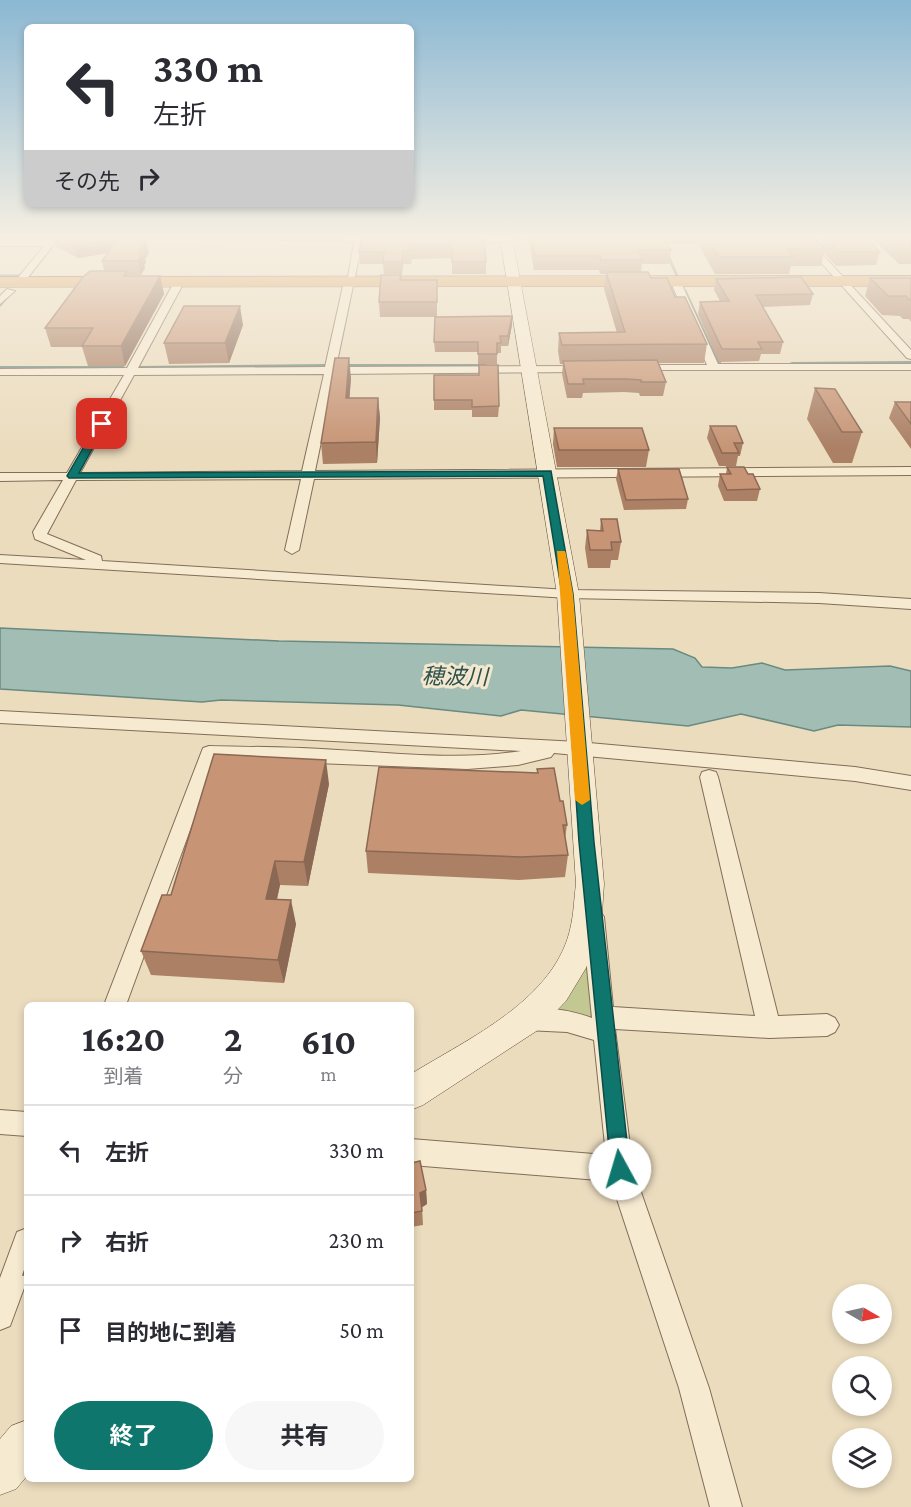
<!DOCTYPE html>
<html lang="ja">
<meta charset="utf-8">
<style>
:root{--surface:#fff;--page:#f7f7f7;--text:#2b2b33;--muted:#7c7c81;--line:#e1e1e2;--accent:#0f766e}
body{margin:0;font-family:"Crimson Pro","Noto Sans JP",serif;background:var(--page);color:var(--text);height:100vh;display:flex;flex-direction:column;font-size:22px;white-space:nowrap}
*{box-sizing:border-box;margin:0}
p{font-size:20px;color:var(--muted)}
.icon{flex:none;width:33px;height:33px;fill:none;stroke:currentColor;stroke-width:2;stroke-linecap:round;stroke-linejoin:round}
.map{position:relative;flex:1;overflow:hidden}
.drawer{position:absolute;left:24px;top:1002px;width:390px;height:480px;display:flex;flex-direction:column;background:var(--surface);border-radius:9px;box-shadow:0 3px 9px #0003}
.drawer>*{flex:none}
.top-card{position:absolute;left:24px;top:24px;width:390px;height:183px;border-radius:9px;box-shadow:0 3px 9px #0003;background:#fff;color:var(--text);overflow:hidden}
.needle{width:39px;rotate:99deg}
.buttons{position:absolute;left:832px;top:1284px;display:grid;gap:12px}
.buttons a{display:grid;place-items:center;width:60px;height:60px;border-radius:50%;background:var(--surface);box-shadow:0 3px 9px #0003;font-size:30px}
.pin{position:absolute;display:grid;place-items:center;width:51px;height:51px;color:#fff;margin:-26px;border-radius:12px;box-shadow:0 3px 9px #0006}
.me{position:absolute;width:66px;margin:-33px;rotate:354deg;stroke-linejoin:round;filter:drop-shadow(0 0 4px #0008)}
.turn{display:flex;align-items:center;gap:21px;height:126px;padding:0 30px;font-size:27px}
.turn .icon{width:78px;height:78px;stroke-width:2.5}
.turn b{display:block;font-size:42px;line-height:51px}
.then{display:flex;align-items:center;height:57px;padding:0 30px;background:#0003;gap:12px;font-size:22px}
.eta{display:flex;justify-content:space-evenly;align-items:center;height:102px;text-align:center}
.eta b{font-size:36px;font-weight:700;line-height:42px}
.action{display:flex;gap:12px;margin-top:auto;padding:12px 30px}
.action a{flex:1;height:69px;border-radius:36px;background:var(--accent);color:#fff;font-size:24px;font-weight:700;line-height:69px;text-align:center}
.action a+a{background:var(--page);color:var(--text)}
ul{padding:0;list-style:none}
li{display:flex;align-items:center;gap:18px;height:90px;padding:0 30px;border-top:2px solid var(--line)}
li div{flex:1}
li b{display:block;font-size:22px}
li em{font-style:normal}
.map>svg:first-child{display:block}
</style>
<div class="map">
<svg width="911" height="1507" viewBox="0 0 911 1507">
<rect width="100%" height="100%" fill="#ebdcbe"/>
<path fill="#c3c893" d="M589 959 596 1023 557 1012Z"/>
<path fill="#a1bdb4" stroke="#6a8a81" stroke-width="1.5" d="M0 628 279 641 673 649 695 658 702 667 732 668 762 663 785 670 890 666 911 671V727L838 725 814 731 741 714 688 726 521 710 501 716 398 705 221 700 202 702 0 689Z"/>
<g fill="none" stroke-linecap="round" stroke-linejoin="round">
<path stroke="#6a8a81" stroke-width="3" d="M660 237 677 276
M116 238 343 240
M477 238H500
M513 238 534 237
M0 276H22
M27 278 55 243
M685 291 712 349
M0 305 7 297"/>
<path stroke="#6a8a81" stroke-width="4" d="M712 347 720 365
M792 364 911 363
M342 366H485
M0 368H123
M138 368 325 366"/>
<g stroke="#826d58" stroke-width="2">
<path id="street" d="M62 237H73L53 245 25 281 22 282 17 279 44 246H0V240H49Z
M346 237 384 239 388 241 384 243H362L336 367 586 366 591 369 586 372 335 374 315 471 911 467V475L314 479 299 550 292 554 285 550 301 479 76 480 47 534 101 556 102 561 568 590 819 593 911 599V609L819 603 568 598 0 563V555L86 560 35 539 33 532 63 480 0 481V473H67L124 375H0V369L127 368 172 286 177 283 182 286 138 368 325 367 343 286 347 283 354 243 346 242ZM324 374 302 471 80 473 134 375Z
M798 237H806L911 350V359L907 358Z
M460 238H506L510 240 506 242H457L456 240Z
M677 282 682 285 718 364H911V370H631L630 368 635 365H707L672 285Z
M7 289 15 291 0 304V296Z
M0 711 578 742 855 767 911 776V790L855 781 554 753 551 757 518 765 467 769 216 759 126 1005H104L203 748 209 746C252 747 295 747 338 750 399 753 460 761 521 751L0 723Z
M709 770 716 772 718 777 778 1016 827 1014 835 1018 839 1025 835 1032 827 1036 769 1038 615 1029 633 1169 709 1388 742 1507H710L679 1388 611 1181 411 1165V1139L606 1155 594 1040 567 1032 526 1030 518 1027 514 1020 518 1013C540 1004 570 1010 592 1018L582 917 586 911 593 908 600 911 604 917 613 1007 755 1016 700 777 702 772Z
M0 1110 27 1112V1136L0 1134Z
M27 1228V1280L10 1326 0 1330V1278L17 1232Z"/>
</g>
<g stroke="#644f3b" stroke-width="1">
<path id="secondary" d="M500 237H512L579 594 604 884 601 927 586 968 566 1001 538 1030 423 1105 411 1110V1074C469 1038 557 999 571 925 574 912 574 898 576 884L557 594Z
M27 1420V1476L16 1489 0 1495V1439L11 1426Z"/>
</g>
<g stroke="#503c2d" stroke-width="1">
<path id="highway" d="M911 276V286L0 287V277Z"/>
</g>
<use href="#street" fill="#f6ead1" fill-rule="evenodd"/>
<use href="#secondary" fill="#f6ead1" fill-rule="evenodd"/>
<use href="#highway" fill="#d89952" fill-rule="evenodd"/>
</g>
<path fill="#ab8065" d="M53 237H123L124 239 149 253 145 259 146 263 144 265 145 268 141 275H128V276H160L164 294 125 366H88L82 347H51L45 328 104 271 102 261 108 253 78 258 56 246Z
M484 237 486 262V274H452V258L412 259 411 264H403L402 274H384L383 264H360L359 252Z
M528 237H706L822 246 824 237 880 252 876 265 836 266 824 253 821 266H791L789 274H715L699 245V244H668L671 250 669 264H642L641 272 675 297 707 344 704 363H658L666 382 663 396H640L639 393 624 392 583 393 582 398H567L562 374 563 364H560L558 351 559 333H617L604 289 606 274H600L599 270H534Z
M871 237H911V264H899Z
M401 275V280H437V317H380L379 302Z
M870 278H911V322L909 319H903L900 316 882 315 865 296Z
M716 279 813 294 810 305 763 307 783 342 780 354H761L759 361 719 362 698 314 700 302 720 301 714 290Z
M243 325 229 363 169 364 164 343Z
M512 325 508 346H501V353H497V364H478V352H435L434 342Z
M434 375H478L499 406 498 417H472V410H434Z
M351 378 349 398H378L380 418 377 463 323 464 321 443Z
M815 388 862 432 852 463H833L807 419Z
M895 402H911V449L889 418Z
M710 426 743 443 740 456H738L736 466H719L707 438Z
M554 428 649 450 646 467H557L553 444Z
M727 467 748 474 760 489 757 501H724L718 486 720 474H726Z
M618 469 688 499 686 509 624 510 616 479Z
M601 519 621 542 618 560H611L610 568H588L585 548 587 530 600 531Z
M537 769 560 801 567 825 565 839 568 855 565 877 519 880 368 873 366 851 537 773Z
M329 784 308 886 280 885 277 900 296 924 284 983 151 975 141 951 171 895Z
M411 1163 426 1190 427 1204 422 1207 423 1225 411 1227Z"/>
<path fill="#8b6853" d="M123 237 125 250 78 258 74 245Z
M146 239 149 253 145 259 146 263 144 265 145 268 141 275 138 261 139 249Z
M403 251V264L402 274V262Z
M160 276 164 294 125 366 121 346Z
M240 306 243 325 229 363 225 343Z
M512 316V325L508 346V336Z
M349 358 351 378 348 419 346 398Z
M378 398 380 418 377 463 376 442Z
M326 760 329 784 308 886 304 862Z
M275 861 280 885 271 923 266 899Z
M291 900 296 924 284 983 278 960Z
M426 1190 427 1204 421 1208 420 1193Z"/>
<path fill="#c79576" stroke="#8b6853" stroke-width="1.5" d="M59 237H122L74 245Z
M362 237H484L486 262H452V246H411V251H403L402 262H383L384 252H359Z
M531 237H664L671 250H639L643 260H601L600 256H535Z
M706 237H813L825 249H787L793 257H719Z
M824 237H866L880 252H840Z
M890 237H911V249H904Z
M118 239H146L139 249H143L139 254H142L138 261H102Z
M90 271H127L124 276H160L121 346H82L93 328H45L83 277Z
M606 272H648L651 278H667L675 297H685L707 344 562 345 559 333 625 332Z
M381 275H401L400 280H437V302H379Z
M801 277 813 294 756 295 783 342H758L762 349H722L700 302 729 301 716 279Z
M870 278H911V300H909L906 296H888Z
M184 306H240L225 343H164Z
M512 316 508 336H500L501 343H497V354H478V342H434L435 317Z
M335 358H349L346 398H378L376 442 321 443Z
M657 360 666 382H641V380L626 379H583L584 384H568L563 361Z
M479 365H498L499 406 472 407V400H434V375H479Z
M815 388 835 389 862 432H842Z
M895 402H911V424Z
M710 426H736L743 443H734L739 453H722Z
M554 428H642L649 450H559Z
M727 467H744L748 474H753L760 489 727 490 720 474H731Z
M618 469H679L688 499 626 500Z
M601 519H617L621 542H611L612 550H590L587 530 603 531Z
M214 754 326 760 304 862 275 861 266 899 291 900 278 960 141 951 162 895H171Z
M379 767 538 773 537 769 554 768 560 801H563L567 825H563L568 855 521 857 366 851Z
M420 1161 426 1190 420 1193 422 1211 411 1213V1163Z
M27 1263V1275H23Z"/>
<linearGradient id="sky" x2="0" y2="1"><stop stop-color="#8bb8d3"/><stop offset="0.53" stop-color="#f6efe2"/><stop offset="1" stop-color="#f6efe2" stop-opacity="0"/></linearGradient>
<rect width="911" height="448" fill="url(#sky)"/>
<path fill="#0f766e" stroke="#0a4d48" stroke-width="1.5" d="M102 421 106 424 79 473 551 471 573 594 594 842 630 1169 627 1176 620 1179 613 1176 611 1169 579 842 562 594 543 476 69 478 67 476 97 424Z"/>
<path fill="#f59e0b" d="M557 551H565L566 554 573 594 590 800 582 805 575 800Z"/>
<g text-anchor="middle" stroke-width="6" stroke-linejoin="round" paint-order="stroke">
<g font-size="22" font-style="italic" fill="#2c514e" stroke="#f3e7cd">
<text transform="translate(455 676) rotate(1)" y="8">穂波川</text>
</g>
</g>
</svg>
<div class="buttons">
<a><svg class="needle" viewBox="-14 -14 28 28"><path d="M0-13l5 13h-10z" fill="#e53935"/><path d="M0 13l5-13h-10z" fill="#7c7c81"/></svg></a>
<a><svg class="icon" aria-label="search" viewBox="0 0 24 24"><circle cx="10" cy="10" r="6"/><path d="M15 15l6 6"/></svg></a>
<a><svg class="icon" aria-label="layers" viewBox="0 0 24 24"><path d="M12 4l9 5-9 5-9-5zM3 14l9 5 9-5"/></svg></a>
</div>
<div class="pin" style="left:102px;top:424px;background:#d93025"><svg class="icon" aria-label="arrive" viewBox="0 0 24 24"><path d="M6 21V4h12l-3 4 3 4H6"/></svg></div>
<svg class="me" style="left:620px;top:1169px" viewBox="-20 -20 40 40"><circle r="19" fill="#fff"/><path d="M0-13L10 11 0 6-10 11z" fill="#0f766e"/></svg>
<div class="top-card">
<div class="turn"><svg class="icon" aria-label="left" viewBox="0 0 24 24"><path d="M17 20v-9H6M10 6l-5 5 5 5"/></svg><div><b>330 m</b>左折</div></div>
<div class="then">その先<svg class="icon" aria-label="right" viewBox="0 0 24 24"><path d="M7 20v-9h11M14 6l5 5-5 5"/></svg></div>
</div>
<section class="drawer">
<div class="eta">
<div><b>16:20</b><p>到着</p></div>
<div><b>2</b><p>分</p></div>
<div><b>610</b><p>m</p></div>
</div>
<ul>
<li><svg class="icon" aria-label="left" viewBox="0 0 24 24"><path d="M17 20v-9H6M10 6l-5 5 5 5"/></svg><div><b>左折</b></div><em>330 m</em></li>
<li><svg class="icon" aria-label="right" viewBox="0 0 24 24"><path d="M7 20v-9h11M14 6l5 5-5 5"/></svg><div><b>右折</b></div><em>230 m</em></li>
<li><svg class="icon" aria-label="arrive" viewBox="0 0 24 24"><path d="M6 21V4h12l-3 4 3 4H6"/></svg><div><b>目的地に到着</b></div><em>50 m</em></li>
</ul>
<div class="action"><a>終了</a><a>共有</a></div>
</section>
</div>
